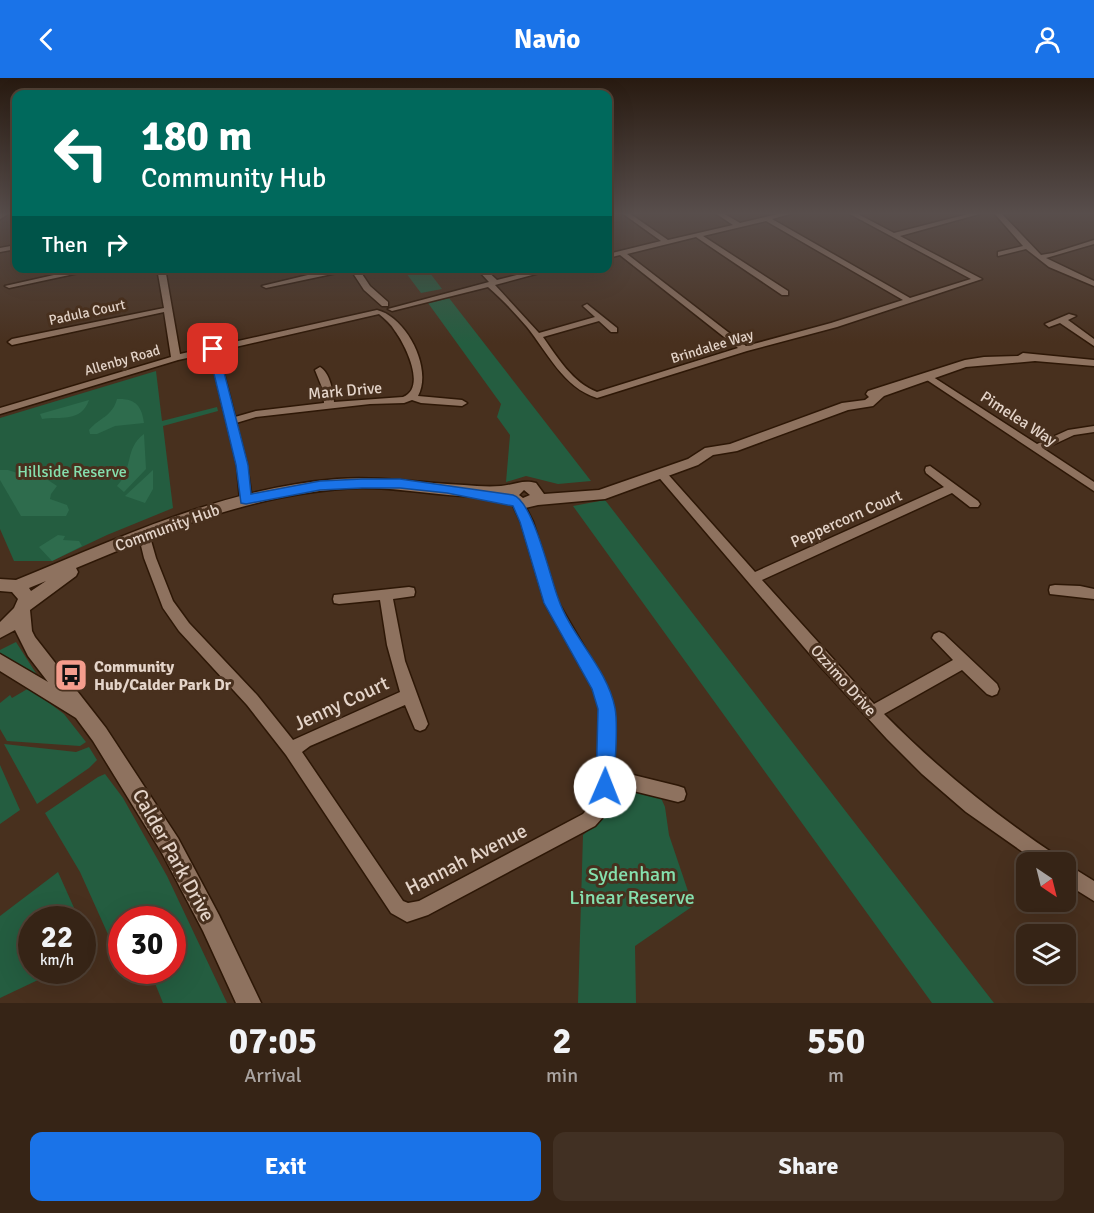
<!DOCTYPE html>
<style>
:root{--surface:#362416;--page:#413023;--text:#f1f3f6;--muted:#aaa4a1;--line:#504135;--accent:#1a73e8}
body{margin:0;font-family:Signika,sans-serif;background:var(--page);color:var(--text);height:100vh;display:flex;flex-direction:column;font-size:22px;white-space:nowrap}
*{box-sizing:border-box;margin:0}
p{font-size:20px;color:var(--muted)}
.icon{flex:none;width:33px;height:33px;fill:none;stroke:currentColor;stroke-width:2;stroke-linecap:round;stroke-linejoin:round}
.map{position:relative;height:925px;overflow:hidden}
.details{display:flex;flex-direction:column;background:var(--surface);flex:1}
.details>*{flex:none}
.hud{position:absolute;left:12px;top:12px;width:600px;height:183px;border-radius:12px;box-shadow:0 6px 24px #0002,0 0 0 2px var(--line);background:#00695c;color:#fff;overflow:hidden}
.needle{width:39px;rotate:145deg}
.tools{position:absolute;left:1016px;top:774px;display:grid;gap:12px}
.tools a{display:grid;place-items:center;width:60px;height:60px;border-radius:12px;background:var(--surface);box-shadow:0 6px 24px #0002,0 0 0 2px var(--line);font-size:30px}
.speed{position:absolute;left:18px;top:828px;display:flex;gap:12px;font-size:30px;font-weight:700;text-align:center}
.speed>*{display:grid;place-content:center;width:78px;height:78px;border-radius:50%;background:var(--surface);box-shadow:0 6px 24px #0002,0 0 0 2px var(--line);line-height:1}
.speed small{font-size:15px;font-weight:400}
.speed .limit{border:9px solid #d22;background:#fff;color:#111}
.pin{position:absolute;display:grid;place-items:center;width:51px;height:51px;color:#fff;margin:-26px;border-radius:12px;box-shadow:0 3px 9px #0006}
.me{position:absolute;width:66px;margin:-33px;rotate:1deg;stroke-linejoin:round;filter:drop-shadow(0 0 4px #0008)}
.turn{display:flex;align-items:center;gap:21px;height:126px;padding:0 30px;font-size:27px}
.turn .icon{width:78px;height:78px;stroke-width:2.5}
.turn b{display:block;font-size:42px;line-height:51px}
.then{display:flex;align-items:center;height:57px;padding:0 30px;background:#0003;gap:12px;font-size:22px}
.eta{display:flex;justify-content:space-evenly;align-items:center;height:102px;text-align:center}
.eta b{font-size:36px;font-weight:700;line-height:42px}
.cta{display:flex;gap:12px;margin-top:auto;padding:12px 30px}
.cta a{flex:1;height:69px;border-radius:12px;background:var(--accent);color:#fff;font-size:24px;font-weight:700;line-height:69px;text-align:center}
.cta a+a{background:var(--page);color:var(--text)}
header{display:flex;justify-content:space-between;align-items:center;height:78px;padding:0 30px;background:var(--accent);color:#fff;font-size:27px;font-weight:700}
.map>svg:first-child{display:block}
</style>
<header><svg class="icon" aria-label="back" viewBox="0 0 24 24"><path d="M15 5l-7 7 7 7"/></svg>Navio<svg class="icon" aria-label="person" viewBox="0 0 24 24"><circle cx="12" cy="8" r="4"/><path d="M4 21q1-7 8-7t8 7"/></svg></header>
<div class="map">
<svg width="1094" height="925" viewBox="0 0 1094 925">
<rect width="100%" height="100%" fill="#48301e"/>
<path fill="#245d40" d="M403 191H427L442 211 421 215Z
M449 220 591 403 558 406 526 398 506 404 510 357 497 339 501 326 428 225Z
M156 293 162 343 217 329 218 333 163 348 173 430 107 457 52 483H14L0 451V340Z
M605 422 994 925H932L573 428Z
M16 564 41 603 18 590 0 575V572Z
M29 610 64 636 86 664 80 668 7 663 0 651V625L10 617 12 620Z
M4 666 76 674 89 669 97 682 89 690 37 726Z
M0 687 20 732 0 746Z
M105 696 123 720 167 798 227 925H163L150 893 172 892V842H122L121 860 111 863 80 794 45 735 98 699Z
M617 710 661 720 665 729 669 757 693 828 635 868 636 925H578L583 757 606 738Z
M58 794 79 841 32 842V892L57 893 0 920V838Z"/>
<path fill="#2e6c4d" d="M117 321C135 320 142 328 144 345L115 348 97 356H90L89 352C100 339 112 339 117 321Z
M89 322C81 345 60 338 42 341L40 336Z
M144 356 146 391 124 414 117 408C134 390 124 371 144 356Z
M0 392H8L30 399 45 400 57 408 51 416 50 421 67 427 69 432 66 438H21L0 402Z
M153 392V411L145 425 125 418Z
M58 457 65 458 63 462 79 463 82 468 52 483 39 469Z"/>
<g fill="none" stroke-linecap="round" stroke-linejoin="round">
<g stroke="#2d1706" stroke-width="3">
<path id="minor" d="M622 135H629L668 162 733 147 715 135H723L740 145 782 135H794L772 141 910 220 971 201 848 135H856L894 155 972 135H983L900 158 982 201 837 249 747 273 597 320C564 310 547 274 527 249 515 235 502 221 488 209L392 233 388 231 489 204 476 190H484L497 202 544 190H558L495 207 539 255 595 239 583 228 587 226 617 250V254H611L599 243 543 259C557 279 573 305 597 314L738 270 620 177 608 180V176L661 163ZM766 143 903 222 831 245 746 268 627 176 696 159 782 217H788V213L703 158Z
M994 135H1001L1041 177 1053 175 1094 162V166L1046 180 1094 203V208L1049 189 1026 171 998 178V174L1023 168Z
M16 167V171L0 174V170Z
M85 190H102L9 210 5 208Z
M157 190H165L180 276 377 232C406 239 433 290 418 318L462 322 467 325 462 328 421 325 412 322 404 325 370 326 256 339 236 345 247 387 252 422 246 426 240 422 237 387 210 275 178 282 0 336V330L171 279 164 234 12 267 8 264 12 261 164 230ZM379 236C385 241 391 246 395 253 405 266 427 310 403 319L334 324C333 313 330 295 320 289L315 292 323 312 324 325 256 333 235 339 218 273Z
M337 190H358L370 208 388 224V228H382L364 212 351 192 266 210 262 208Z
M1069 236 1076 238 1068 242 1094 261V268L1060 245 1049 249 1045 246Z
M927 295 1037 366 1068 352 1094 348V354L1074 357 1044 371 1094 404V413L924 300V296Z
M930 388 978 423 980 426 978 429H970L952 415 762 502 874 626 953 582 932 560 934 556 939 554 944 556 997 606 999 611 997 616 992 618 987 616 962 592 884 636C937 690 994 736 1057 778L1060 784H1037L966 734 922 696 887 661 820 588 656 396 661 392 665 393 755 494 944 409 926 395 925 392 926 389Z
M518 421 522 422 533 444 558 524 604 603 614 631 613 692 678 708 684 710 686 716 684 722 678 724 613 708 603 739 595 748 428 837 407 844 391 835 286 677 247 627 179 553 163 530 144 480 138 455 144 451 148 452 156 480 173 523 189 545 257 617 293 662 400 614 387 567 380 522 339 526 334 525 333 521 334 517 409 509 414 510 415 514 414 518 393 521 405 583 428 646 425 651 420 653 415 651 405 627 310 668 302 674 403 823 408 825 419 823 583 736 590 728 597 709 600 631 593 610 545 525 521 444 512 425Z
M1055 507 1080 508 1094 511V521L1050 516 1049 512 1050 508Z
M1065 785 1094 803V823L1065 805Z"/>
</g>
<g stroke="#2d1706" stroke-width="3">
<path id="tertiary" d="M0 135H10L0 141Z
M1023 275 1094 282V288L1035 283 966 289 884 318 873 328 848 332 737 373 713 377 698 387 605 421 538 427 521 431 507 423 505 417C457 423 408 409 360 410 260 413 167 452 76 490L78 494 76 498 30 532 32 553 35 559 106 650 178 760 219 837 261 925H236L203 853 162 775 93 663 76 640 0 593V576L48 604 28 578 15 552 0 560V544L14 530 18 521 12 514 0 513V501L16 502C119 460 224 410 337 401 380 398 421 405 464 407 476 408 488 409 501 408 514 407 523 401 536 405L544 416 599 412 688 381 705 370 730 366 842 325 865 322 869 319 866 316 868 313 965 282 984 279 1018 278ZM524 412 530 417 523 420 519 417ZM46 503 31 513 29 510Z"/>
</g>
<use href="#minor" fill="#8e725f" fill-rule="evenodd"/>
<use href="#tertiary" fill="#8e725f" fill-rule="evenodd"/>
</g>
<linearGradient id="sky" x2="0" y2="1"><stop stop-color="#281a10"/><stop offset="0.51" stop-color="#584e4c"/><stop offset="1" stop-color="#584e4c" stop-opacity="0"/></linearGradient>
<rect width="1094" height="265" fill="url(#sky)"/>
<path fill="#1a73e8" stroke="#114b97" stroke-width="1.5" d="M213 268 218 271 248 387 251 416 320 403 362 401H400L513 417C533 423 550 499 558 520 571 559 607 589 615 630 619 651 614 686 614 709L611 715 605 718 598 715 596 709 598 631 592 611 544 525 520 444 513 428 447 415 400 410H362L320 412 246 426 241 425 236 387 208 271Z"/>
<defs>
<g id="bus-square" transform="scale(1.725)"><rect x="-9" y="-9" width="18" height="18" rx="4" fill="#f49d8d" stroke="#48301e"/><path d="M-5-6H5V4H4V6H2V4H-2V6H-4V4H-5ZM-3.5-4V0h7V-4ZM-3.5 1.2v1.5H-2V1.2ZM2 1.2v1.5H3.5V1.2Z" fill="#111"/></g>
</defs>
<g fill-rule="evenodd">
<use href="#bus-square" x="71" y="597"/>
</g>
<g text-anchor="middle" stroke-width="6" stroke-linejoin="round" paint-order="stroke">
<g font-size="14" fill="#e4d4c9" stroke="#48301e">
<text transform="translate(87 234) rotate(-12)" y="5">Padula Court</text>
<text transform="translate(712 268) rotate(-17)" y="5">Brindalee Way</text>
<text transform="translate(122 282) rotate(-16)" y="5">Allenby Road</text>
</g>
<g font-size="16" fill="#e4d4c9" stroke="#48301e">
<text transform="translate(345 312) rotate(-5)" y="6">Mark Drive</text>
<text transform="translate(1019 340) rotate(33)" y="6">Pimelea Way</text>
<text transform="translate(846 440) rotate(-24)" y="6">Peppercorn Court</text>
<text transform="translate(167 449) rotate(-20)" y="6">Community Hub</text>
<text transform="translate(844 602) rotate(48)" y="6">Ozzimo Drive</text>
</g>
<g font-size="16" fill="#85e0ae" stroke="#48301e">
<text x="72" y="399">Hillside Reserve</text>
</g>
<g font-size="16" font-weight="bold" fill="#e4d4c9" stroke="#48301e" text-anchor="start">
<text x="94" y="594">Community<tspan x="94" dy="18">Hub/Calder Park Dr</tspan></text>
</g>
<g font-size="20" fill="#e4d4c9" stroke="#48301e">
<text transform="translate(341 625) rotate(-25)" y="7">Jenny Court</text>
<text transform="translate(174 777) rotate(61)" y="7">Calder Park Drive</text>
<text transform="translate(466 781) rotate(-27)" y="7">Hannah Avenue</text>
</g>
<g font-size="20" fill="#85e0ae" stroke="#48301e">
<text x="632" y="803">Sydenham<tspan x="632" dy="23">Linear Reserve</tspan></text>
</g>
</g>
</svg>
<div class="tools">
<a><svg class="needle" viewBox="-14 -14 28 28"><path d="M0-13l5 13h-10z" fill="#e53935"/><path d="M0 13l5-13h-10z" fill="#aaa4a1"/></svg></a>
<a><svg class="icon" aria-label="layers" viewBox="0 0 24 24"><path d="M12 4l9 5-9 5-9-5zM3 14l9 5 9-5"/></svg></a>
</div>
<div class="speed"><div>22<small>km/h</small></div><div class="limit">30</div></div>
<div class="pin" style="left:213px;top:271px;background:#d93025"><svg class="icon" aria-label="arrive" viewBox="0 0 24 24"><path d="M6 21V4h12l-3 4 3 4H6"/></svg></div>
<svg class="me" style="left:605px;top:709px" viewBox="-20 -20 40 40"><circle r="19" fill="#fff"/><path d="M0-13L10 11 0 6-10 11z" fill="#1a73e8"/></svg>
<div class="hud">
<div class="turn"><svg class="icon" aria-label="left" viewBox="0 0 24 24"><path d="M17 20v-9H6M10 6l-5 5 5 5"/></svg><div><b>180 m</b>Community Hub</div></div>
<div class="then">Then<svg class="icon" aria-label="right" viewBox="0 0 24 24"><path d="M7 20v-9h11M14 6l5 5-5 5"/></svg></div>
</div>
</div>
<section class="details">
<div class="eta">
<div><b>07:05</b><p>Arrival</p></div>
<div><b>2</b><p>min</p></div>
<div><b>550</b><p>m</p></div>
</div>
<div class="cta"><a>Exit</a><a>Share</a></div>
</section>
